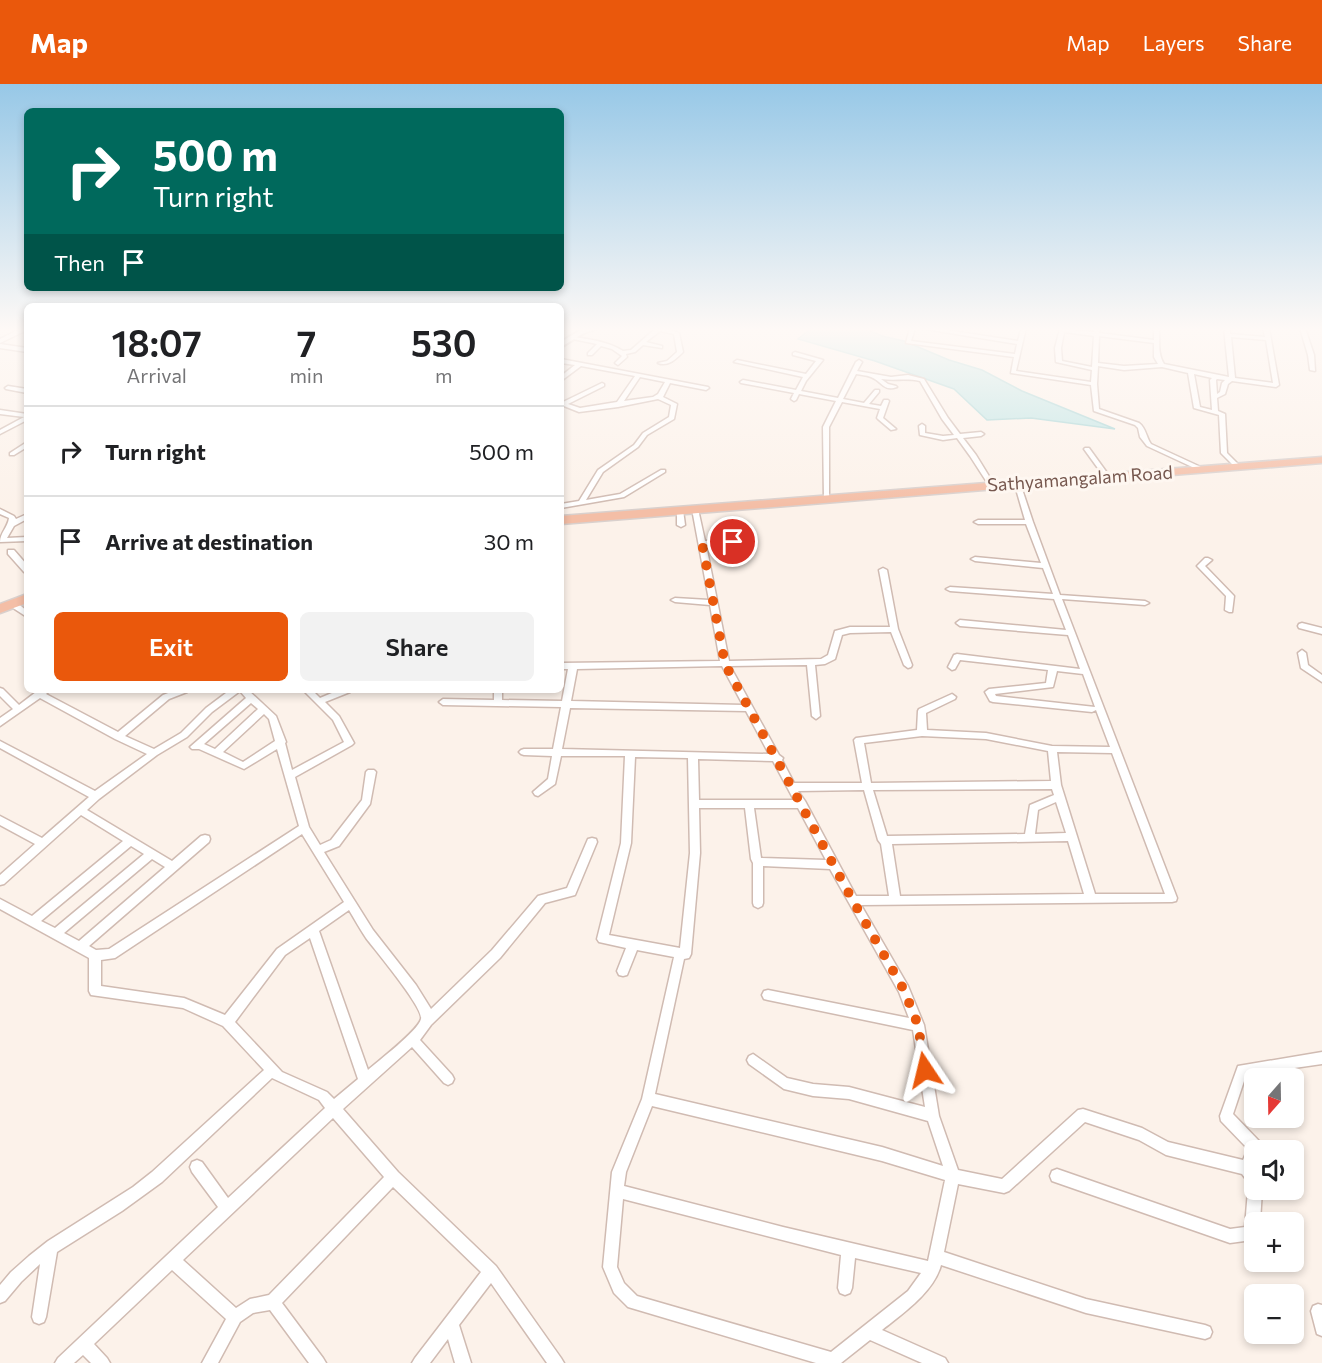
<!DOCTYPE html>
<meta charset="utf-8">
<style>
:root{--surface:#fff;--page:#f2f2f2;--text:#202124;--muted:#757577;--line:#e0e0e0;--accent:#ea580c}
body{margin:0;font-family:Commissioner,sans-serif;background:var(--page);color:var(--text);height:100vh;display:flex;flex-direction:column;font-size:22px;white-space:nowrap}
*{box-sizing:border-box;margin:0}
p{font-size:20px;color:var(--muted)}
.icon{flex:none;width:33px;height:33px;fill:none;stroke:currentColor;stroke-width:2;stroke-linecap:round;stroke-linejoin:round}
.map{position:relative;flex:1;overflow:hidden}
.drawer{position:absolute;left:24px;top:219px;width:540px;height:390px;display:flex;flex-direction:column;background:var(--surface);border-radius:9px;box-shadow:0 3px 9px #0003}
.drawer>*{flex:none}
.banner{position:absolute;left:24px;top:24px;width:540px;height:183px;border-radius:9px;box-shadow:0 3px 9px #0003;background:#00695c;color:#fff;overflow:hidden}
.needle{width:39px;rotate:200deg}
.tools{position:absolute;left:1244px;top:984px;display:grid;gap:12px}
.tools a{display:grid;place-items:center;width:60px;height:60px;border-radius:9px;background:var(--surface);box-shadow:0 3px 9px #0003;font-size:30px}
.pin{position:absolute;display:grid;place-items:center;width:51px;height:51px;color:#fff;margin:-26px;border:3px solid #fff;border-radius:50%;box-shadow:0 2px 6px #0007}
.me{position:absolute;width:66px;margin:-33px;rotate:350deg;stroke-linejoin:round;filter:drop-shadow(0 0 4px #0008)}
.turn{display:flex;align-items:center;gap:21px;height:126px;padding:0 30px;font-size:27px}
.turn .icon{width:78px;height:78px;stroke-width:2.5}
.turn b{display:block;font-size:42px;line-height:51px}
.then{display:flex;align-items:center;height:57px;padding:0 30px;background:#0003;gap:12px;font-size:22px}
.eta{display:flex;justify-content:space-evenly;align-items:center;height:102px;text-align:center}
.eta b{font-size:36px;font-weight:600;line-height:42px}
.primary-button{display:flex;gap:12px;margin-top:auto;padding:12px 30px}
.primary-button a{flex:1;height:69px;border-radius:9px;background:var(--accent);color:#fff;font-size:24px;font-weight:600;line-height:69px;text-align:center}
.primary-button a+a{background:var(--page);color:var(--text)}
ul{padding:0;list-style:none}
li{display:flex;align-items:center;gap:18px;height:90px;padding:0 30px;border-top:2px solid var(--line)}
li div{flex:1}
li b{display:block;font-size:22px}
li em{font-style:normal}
header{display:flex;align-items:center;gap:36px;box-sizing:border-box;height:84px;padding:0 30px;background:var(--accent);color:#fff}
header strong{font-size:28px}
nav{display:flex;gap:33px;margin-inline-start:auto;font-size:21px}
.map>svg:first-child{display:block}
</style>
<header>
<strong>Map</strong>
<nav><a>Map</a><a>Layers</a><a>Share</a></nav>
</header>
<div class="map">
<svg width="1322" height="1279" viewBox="0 0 1322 1279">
<rect width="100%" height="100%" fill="#fcf2ea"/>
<path fill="#bfe5e5" stroke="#a6d5d6" stroke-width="1.5" d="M812 244H865L882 252 904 257 949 276 982 286 1022 307 1115 345 1031 334 987 336 954 305 875 277 798 255Z"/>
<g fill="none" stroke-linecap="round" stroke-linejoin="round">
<g stroke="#d0bbb2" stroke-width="3">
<path id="minor" d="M22 244H27V246L0 259V255Z
M591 244H601L581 250 578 248Z
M654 244H663L679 249 683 268C676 275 668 283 658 279L667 277 677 268 674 250 660 247 646 258 662 262V264L643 261 635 268 626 270 627 273 618 281 615 279 622 272 612 265 601 262 592 271H588V269L597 260 568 254 571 252C589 256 608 257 623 267L631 266 655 245Z
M869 244H874L871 247Z
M910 244H915L911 257 1015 270 1017 260 919 244H933L1018 257 1021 245 1026 244 1016 287 1091 298 1092 286 1056 278 1055 264 1060 245 1094 248V244H1100L1099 249 1154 256V245L1159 244C1160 256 1157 269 1164 280L1229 293 1224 244H1230V250L1265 253 1263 244H1269L1279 301 1276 303 1232 297 1228 300 1225 310 1217 314 1218 327 1225 330 1227 369 1241 383 1238 385 1236 384 1221 369 1219 331 1194 324 1188 289 1162 283 1124 286 1098 282 1097 300 1099 325 1139 339C1146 344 1146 353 1151 360L1205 385V387L1203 388 1147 362 1140 353 1138 344 1135 341 1094 327 1091 301 1011 289 1014 273 906 259ZM1064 248 1094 252 1092 283 1062 277 1061 264ZM1099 252 1154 259V273L1158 280 1124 282 1098 279ZM1231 253 1266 256 1273 299 1235 294ZM1194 290 1212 294 1210 296 1212 326 1200 323ZM1217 295 1225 296 1222 299 1220 308 1217 310 1216 296Z
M1300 244H1305L1314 271 1315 287 1310 286 1308 271Z
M0 260 27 264V268L0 264Z
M795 268 823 276 806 297 801 307 838 314 856 278 859 276 862 278 857 287 891 293 908 291 924 295 948 334 960 350 981 348 984 350 981 352 963 354 976 371 995 402 992 404 990 403 970 372 957 354 943 356 920 351 919 342 922 340 925 342V349L943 352 954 351 942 335 920 297C907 294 895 297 881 295L888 300 896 302 897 303C883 308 882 297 871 293 866 291 861 291 856 290L843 315 864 319 875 306H879V308L869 320 881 322 884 316H888L889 317 883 334 896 345 891 346 878 335 877 334 880 325 842 318 829 343V416L826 418 824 417 823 343 836 317 799 310 796 316 794 317 791 315 794 309 741 299 740 298 743 296 796 306 803 293 734 278 737 276 806 290 816 277 793 271V269Z
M561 275 708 303 709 304 706 306 670 299 663 313 677 320 674 335 647 351 638 363 603 388 586 416 620 410 661 386H665V388L624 413 561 424V420L579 417 598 386 634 361 643 349 669 333 671 321 658 315 618 323 579 328 564 322 561 323V317L563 318 602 299 604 300V302L568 320 580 324 617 318 635 292 581 282 561 297V292L575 281 561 279ZM640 293 665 298 658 310 653 313 624 317Z
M8 302 27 305V309L6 305 5 304Z
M0 326 27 330V336L0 350V346L24 333 0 330Z
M27 358V363L14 371H10V369Z
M1085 364H1089L1110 393 1109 394H1105L1084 365Z
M1019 403 1022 405 1033 438 1060 511 1145 517 1149 519 1145 521 1062 515 1177 814 1176 817 1172 818 861 821 908 902 924 941 939 1032 958 1086 1002 1095 1078 1026 1083 1025 1142 1044 1168 1058 1243 1076 1248 1065 1221 1037 1220 1032 1238 982 1322 968V980L1246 991 1233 1030 1260 1058 1262 1063 1260 1066H1254V1106H1262L1260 1138H1254V1155L1252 1156 1230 1159 1052 1097 1050 1092 1052 1087 1057 1085 1230 1145 1245 1143 1248 1106 1250 1101 1253 1100 1249 1099 1242 1090 1166 1071 1139 1056 1085 1038 1009 1107 1004 1109 958 1100 944 1168 1086 1215 1205 1241 1210 1243 1212 1248 1210 1253 1205 1255 1086 1229 941 1181C934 1208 902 1230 882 1246L945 1274 948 1279H922L870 1256 841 1279H816L628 1223 614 1209 603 1183 612 1088 642 1015 674 873 637 866 627 891 623 892 619 891 617 887 626 864 599 858 597 855 621 759 625 672H561L555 700 538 712 535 711 533 708 548 695 552 672 524 671 521 670 519 668 521 666 524 665H553L561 623 443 621 439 618 443 615 494 616V606H502V616L562 617 568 585H561V579L720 577 710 521 675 518 671 516 675 514 709 516 692 425 695 423 698 425 705 457 729 456 724 439 728 437 732 439 737 458 733 460 706 461 729 577 821 575 828 571 835 547 850 543H890L879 486 883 484 887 486 898 545 912 581 911 583 908 584 904 581 891 548 850 549 842 551 835 575 825 580 815 581 820 632 816 635 812 632 807 581 730 582 779 671 783 674 782 676 794 699H862L854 656 856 654 917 646 918 627 919 625 952 610 956 613 955 615 926 629 927 646 986 649 1052 662 1110 663 1096 626 1092 628 993 618 990 617 985 608 989 605 1046 599 1048 586 960 576 955 585 952 586 948 583 954 571 957 570 1080 585 1068 551 960 542 956 539 960 536 1066 546 1054 515 950 507 946 505 950 503 1053 510 1043 484 975 477 971 475 975 473 1041 479 1026 440H978L974 438 978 436H1025L1016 405ZM722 582 743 621 571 617 577 585ZM1057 587 1083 590 1095 623 996 612 995 610 1053 603ZM570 624 746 627 769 670 562 665ZM922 652 986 655 1048 667 1051 697 871 699 864 659ZM1057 668 1112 669 1165 810H1095L1061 701ZM635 673 688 674 690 769 680 864 609 851 631 759ZM698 675 773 677 794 716H699ZM1052 705 1054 711 1030 721 1025 750 887 752 873 706ZM864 706 878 756 881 760 889 812H856L805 717 798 707ZM1056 718 1066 749 1035 750 1038 726ZM699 724H745L751 775 753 779V819L754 822 758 824 762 822 763 819V782L830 785 899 908 909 934 768 906 764 907 762 911 764 915 768 916 913 946 925 1023 849 1003 813 1000 787 994 753 970 749 972 747 976 749 980 784 1005 813 1012 849 1015 928 1037 943 1082 882 1063 655 1010 684 875 689 874 691 870 700 769ZM754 724H798L826 776 761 774ZM1068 757 1084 810 900 812 892 760ZM652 1022 882 1077 945 1096 928 1177 783 1143 624 1102 626 1088ZM623 1115 841 1171 838 1204 840 1209 845 1211 850 1209 852 1204 855 1174 921 1189 908 1207 831 1268 637 1212 624 1199 617 1183Z
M680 424 683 426 685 441 681 443 677 441V426Z
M0 425 14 432 16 435 27 430V435L14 442 7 454 27 453V457L0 458C0 449 8 443 9 434L0 430Z
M8 466H14L27 481V488H24L8 470Z
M1205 474H1208L1212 476 1205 482 1234 512 1232 528H1229L1225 526 1226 512 1197 482Z
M10 518H16L27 527V533L10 522 9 520Z
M1302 539 1322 544V550L1299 544 1298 542 1299 540Z
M1302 566 1306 569 1308 581 1322 591V598L1301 584 1298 569Z
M0 604 3 605 19 621 36 608 40 606H50L46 610 118 648 163 611 176 606H188L187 608 169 615 125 652 154 665 181 649 206 624 230 606H248L276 632 286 658 285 659 292 686 344 658 333 636 303 606H312L320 614 339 606H351L350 608 325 618 339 632 354 659 352 661 295 693 309 743 320 761 331 756 362 716 366 688 368 686H374L376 688 370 720 339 762 324 768 373 846 416 901 431 925 492 866 538 812 567 804 588 755 592 754 596 755 597 758 575 811 545 819 500 874 431 941 420 956 452 991 454 995 452 999 448 1001 444 999 412 963 343 1025 398 1088 496 1182 561 1274 564 1279H547L491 1199 459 1241 471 1279H455L448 1255 430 1279H412L415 1274 481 1188 393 1103 282 1219 323 1274 326 1279H309L270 1226 253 1229 240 1238 218 1279H202L226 1235 172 1186 94 1260 107 1274 110 1279H91L83 1271 74 1279H55L58 1274 218 1123 192 1088 190 1083 192 1078 197 1076 202 1078 228 1114 325 1024 319 1016 272 994 162 1098 122 1127 57 1168 46 1233 44 1238 39 1240 34 1238 32 1233 40 1180 21 1198 5 1217 0 1219V1201L11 1188 29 1172 48 1157 133 1103 152 1088 264 986 223 942 183 924 91 911 89 907V874L0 825V815L32 832 123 757 81 731 4 800 0 801V791L35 760 0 741V732L42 754 89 713 0 664V657L95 707 147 670 115 655 40 614 0 642V634L13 625 0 612ZM240 607 246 614 190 663 192 665H199L244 685 277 665 299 742 109 865 96 866 89 862 209 758 210 755 209 752 205 751 201 752 172 777 87 726 99 715 157 671 187 653 212 628ZM251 619 258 625 215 665 204 660ZM264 630 269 635 275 657 243 678 223 668ZM302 750 344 818 277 865 225 931 184 914 101 902V876L115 874ZM131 762 144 770 55 844 41 837ZM152 775 165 783 79 857 64 849ZM349 826C355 836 360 845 366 854 375 866 424 924 421 935 418 947 378 977 368 986L319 847ZM310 854 358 995 334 1015 327 1008 282 988 235 938 285 871ZM333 1034 384 1093 269 1211 250 1215 236 1224 183 1176Z
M1318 1220 1322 1221V1252L1317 1250 1311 1227 1313 1222Z"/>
</g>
<g stroke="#d0bbb2" stroke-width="4">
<path id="tertiary" d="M584 244H592L561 263V258Z"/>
</g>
<g stroke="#d9d0cd" stroke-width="3">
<path id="trunk" d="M1322 373V379L561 440V432Z
M27 510V519L0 529V520Z"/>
</g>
<use href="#minor" fill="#fff" fill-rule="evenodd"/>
<use href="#tertiary" fill="#fff" fill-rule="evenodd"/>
<use href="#trunk" fill="#f4bea6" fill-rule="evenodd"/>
</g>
<linearGradient id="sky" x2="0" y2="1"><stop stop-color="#97c8e7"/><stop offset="0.58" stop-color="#fef9f6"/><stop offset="1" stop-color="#fef9f6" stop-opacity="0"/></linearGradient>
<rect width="1322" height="423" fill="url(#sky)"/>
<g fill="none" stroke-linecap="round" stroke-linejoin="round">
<path stroke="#ea580c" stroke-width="10" stroke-dasharray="0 18" d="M733 458 702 459 725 580 853 817 904 906 918 941 925 986"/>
</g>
<g text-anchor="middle" stroke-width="6" stroke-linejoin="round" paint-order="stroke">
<g font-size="18" fill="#76574e" stroke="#fef7f1">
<text transform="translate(1080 395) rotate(-4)" y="6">Sathyamangalam Road</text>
</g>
</g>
</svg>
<div class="tools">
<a><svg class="needle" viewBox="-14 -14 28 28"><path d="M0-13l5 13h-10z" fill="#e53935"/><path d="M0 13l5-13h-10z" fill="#757577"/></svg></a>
<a><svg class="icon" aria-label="sound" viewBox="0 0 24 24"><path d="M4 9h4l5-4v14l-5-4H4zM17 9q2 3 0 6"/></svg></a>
<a>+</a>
<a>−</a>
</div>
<div class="pin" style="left:733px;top:458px;background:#d93025"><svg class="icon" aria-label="arrive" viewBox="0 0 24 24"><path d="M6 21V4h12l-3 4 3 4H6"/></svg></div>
<svg class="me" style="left:925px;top:986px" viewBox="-20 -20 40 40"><path d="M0-17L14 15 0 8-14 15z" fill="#ea580c" stroke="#fff" stroke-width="4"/></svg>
<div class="banner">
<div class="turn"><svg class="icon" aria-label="right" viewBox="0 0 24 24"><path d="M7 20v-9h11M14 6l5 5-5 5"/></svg><div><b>500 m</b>Turn right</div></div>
<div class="then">Then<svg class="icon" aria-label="arrive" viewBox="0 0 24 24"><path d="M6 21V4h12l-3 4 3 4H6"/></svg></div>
</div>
<section class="drawer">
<div class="eta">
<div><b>18:07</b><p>Arrival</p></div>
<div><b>7</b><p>min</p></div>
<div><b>530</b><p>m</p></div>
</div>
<ul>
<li><svg class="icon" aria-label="right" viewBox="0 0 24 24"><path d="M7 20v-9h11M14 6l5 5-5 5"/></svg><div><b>Turn right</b></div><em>500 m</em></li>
<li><svg class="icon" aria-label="arrive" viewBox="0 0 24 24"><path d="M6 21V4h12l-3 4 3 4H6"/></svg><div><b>Arrive at destination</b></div><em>30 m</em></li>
</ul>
<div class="primary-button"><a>Exit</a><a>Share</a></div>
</section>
</div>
